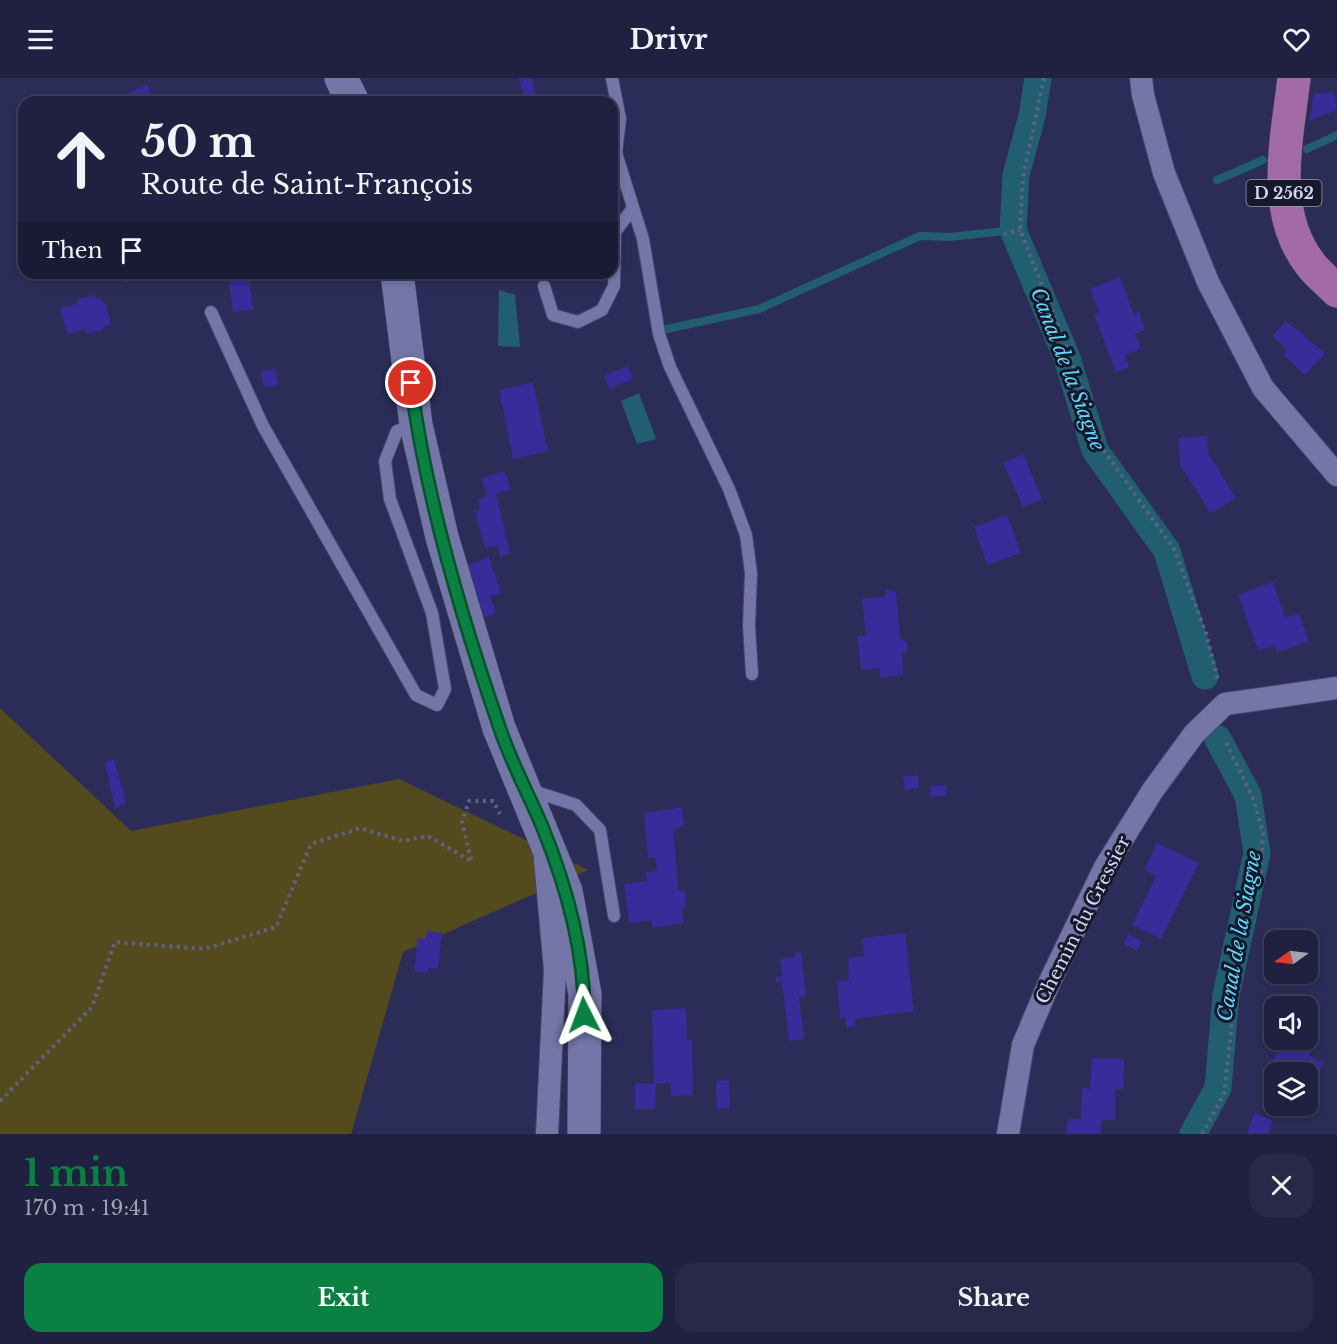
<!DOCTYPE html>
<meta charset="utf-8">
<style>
:root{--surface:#202141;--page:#282948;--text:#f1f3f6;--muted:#a2a3b1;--line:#3d3e5a;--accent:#0b8043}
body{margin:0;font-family:"Libre Baskerville",serif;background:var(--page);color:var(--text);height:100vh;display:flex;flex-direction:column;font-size:22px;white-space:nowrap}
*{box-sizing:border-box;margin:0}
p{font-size:20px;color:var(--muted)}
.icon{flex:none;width:33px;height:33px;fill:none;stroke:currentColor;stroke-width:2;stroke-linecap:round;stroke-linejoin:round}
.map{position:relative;height:1056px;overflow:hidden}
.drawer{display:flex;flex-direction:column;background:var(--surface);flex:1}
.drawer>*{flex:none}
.banner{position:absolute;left:18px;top:18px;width:600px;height:183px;border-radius:18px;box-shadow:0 3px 9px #0003,0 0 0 2px var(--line);background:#202141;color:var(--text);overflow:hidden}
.needle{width:39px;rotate:256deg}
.tools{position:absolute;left:1264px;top:852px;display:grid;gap:12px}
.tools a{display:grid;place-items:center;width:54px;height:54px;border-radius:12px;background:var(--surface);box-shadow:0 3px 9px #0003,0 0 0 2px var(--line);font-size:30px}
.pin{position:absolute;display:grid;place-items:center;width:51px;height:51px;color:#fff;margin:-26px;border:3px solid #fff;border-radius:50%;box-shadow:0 2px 6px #0007}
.me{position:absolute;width:66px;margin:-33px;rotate:357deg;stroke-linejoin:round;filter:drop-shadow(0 0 4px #0008)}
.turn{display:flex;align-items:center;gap:21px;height:126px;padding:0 24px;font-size:27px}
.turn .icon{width:78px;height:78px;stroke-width:2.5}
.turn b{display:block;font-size:42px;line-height:51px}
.then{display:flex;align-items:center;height:57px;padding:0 24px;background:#0003;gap:12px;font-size:22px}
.round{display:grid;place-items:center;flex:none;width:63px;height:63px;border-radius:18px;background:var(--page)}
.head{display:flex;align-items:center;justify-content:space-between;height:102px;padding:0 24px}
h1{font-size:36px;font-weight:800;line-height:45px;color:var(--accent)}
.button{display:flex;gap:12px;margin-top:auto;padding:12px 24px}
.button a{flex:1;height:69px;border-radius:18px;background:var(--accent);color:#fff;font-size:24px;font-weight:800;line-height:69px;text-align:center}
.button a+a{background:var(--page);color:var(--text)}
header{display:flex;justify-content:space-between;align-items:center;height:78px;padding:0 24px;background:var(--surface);font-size:27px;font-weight:800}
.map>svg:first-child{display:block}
</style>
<header><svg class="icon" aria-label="menu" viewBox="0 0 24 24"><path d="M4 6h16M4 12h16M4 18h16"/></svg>Drivr<svg class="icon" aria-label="heart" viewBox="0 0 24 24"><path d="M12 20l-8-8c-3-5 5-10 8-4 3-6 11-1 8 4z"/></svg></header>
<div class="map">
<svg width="1337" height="1056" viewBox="0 0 1337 1056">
<rect width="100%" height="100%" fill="#2b2c57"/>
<path fill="#534b1d" d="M0 630 131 753 399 701 588 792 403 874 351 1056H0Z"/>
<path fill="#215f70" d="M499 212 515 217 520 269 498 268Z
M639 315 656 361 637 366 621 323Z"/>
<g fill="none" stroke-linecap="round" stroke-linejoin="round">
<path stroke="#215f70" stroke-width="8" d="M1307 71 1337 57
M1217 102 1263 82
M667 251 759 231 920 158 950 159 1013 152"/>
<path stroke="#215f70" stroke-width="27" d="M1038 0 1032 38 1016 97 1013 152 1067 280 1095 372 1167 473 1205 598
M1193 1056 1218 1010 1226 917 1257 775 1248 717 1218 661"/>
</g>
<path fill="#392b99" d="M519 0H532L536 19 524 21Z
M148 7 152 20 141 24H119L117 19Z
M1334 14 1337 32 1309 43 1314 16Z
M121 195H149L125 205Z
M228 195H248L253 232 233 234Z
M1120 199 1134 237 1139 234 1145 252 1135 256 1141 271 1125 277 1129 289 1116 294 1094 237 1099 234 1090 211Z
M94 217 95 221 99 220 106 226 111 247 103 249V252L86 256 85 251 67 256 60 230 78 226 77 221Z
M1286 243 1325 275 1305 297 1283 277 1287 272 1272 258Z
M628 288 633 301 609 311 604 298Z
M276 291 278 307 264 310 261 293Z
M533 304 548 373 513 381 499 312Z
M1207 358 1208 375 1236 420 1211 436 1180 387 1178 360Z
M1023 376 1042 421 1023 429 1003 385Z
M505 393 510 412 496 416 510 476 500 479 497 467 485 470 475 433 480 432 478 421 487 418 482 400Z
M1007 437 1021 475 987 487 974 449Z
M489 479 501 515 490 518 496 535 484 540 468 487Z
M1273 504 1285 539 1299 536 1309 564 1277 574 1275 568 1258 572 1238 517Z
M885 511 896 514 900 561 907 563V574L902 575 903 597 880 600V590L861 592 857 558 866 557 862 521 886 518Z
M114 681 126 725 115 730 105 684Z
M918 697 919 710 905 712 903 698Z
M946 707V718L930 719V708Z
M682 729 684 747 673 753 679 813H685L686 829 682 830 684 845 653 850 651 842 629 845 624 806 647 803 646 794 657 793 655 779 648 780 644 735Z
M1157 765 1199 785 1161 861 1132 847 1156 798 1144 792Z
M427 853 442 855 438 891 429 890 427 895 414 893 418 860 425 861Z
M905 855 914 933 855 941 856 948 847 950 845 939 840 941 837 904 849 902 848 880 864 878 862 860Z
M1128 856 1142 863 1137 873 1123 866Z
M801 874 806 918 799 919 804 961 789 963 782 904 776 905V899L782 898 780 881 795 879V875Z
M686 930 687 962H692L693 1017 671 1018V1005L654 1006 652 932Z
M1308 957 1315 960 1309 978 1323 984 1308 1023V994H1275V1010L1264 1006 1280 967 1297 974 1301 962H1308Z
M1092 980 1124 981 1123 1011H1115V1042H1102L1100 1056H1066L1068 1041H1081L1082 1010 1090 1011Z
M729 1002 730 1029 717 1031 716 1003Z
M635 1005 656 1006 655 1031H635Z
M1282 1028H1306L1303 1036Z
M1254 1035 1273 1042 1268 1056H1247Z"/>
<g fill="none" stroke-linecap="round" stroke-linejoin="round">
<g stroke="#47466b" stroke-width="14">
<path id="lane" d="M612 0 620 41 616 75 643 161 659 256 670 289 729 411 746 457 751 495 749 548 752 596
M544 208 553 237 578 244 602 232 614 208 615 154 633 130
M211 234 263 348 416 617 437 627 445 611 432 535 390 421 385 383 397 353 415 347
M530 712 576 727 600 752 614 838"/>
</g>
<g stroke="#47466b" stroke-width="24">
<path id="street" d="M1141 0 1143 17 1164 95 1208 204 1263 310 1337 397
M545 782 555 892 547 1056
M1008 1056 1023 967 1050 903 1105 789 1153 712 1194 656 1225 626 1337 610"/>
</g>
<g stroke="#47466b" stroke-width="34">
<path id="secondary" d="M341 0 353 24
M397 195 416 347 442 459 499 650 566 813 585 916 584 1056"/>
</g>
<g stroke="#47466b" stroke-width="34">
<path id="primary" d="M1294 0C1287 62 1269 134 1311 187 1318 196 1328 204 1337 213"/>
</g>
<path stroke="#5f6187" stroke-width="4" stroke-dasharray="3 4.5" stroke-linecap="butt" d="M1044 0 1023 99 1020 152 1070 278 1102 370 1174 471 1206 555 1218 602
M1004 156 1020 152
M471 782 462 744 469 723H493L500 736
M0 1023 92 929 115 864 204 871 276 849 311 766 360 750 403 763 428 758 471 783
M1202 1056 1224 1016 1239 883 1261 797 1263 756 1254 723 1224 660"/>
<use href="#lane" stroke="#7376a7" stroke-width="12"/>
<use href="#street" stroke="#7376a7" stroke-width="22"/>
<use href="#secondary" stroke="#7376a7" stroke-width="33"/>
<use href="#primary" stroke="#a36ba6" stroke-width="33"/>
</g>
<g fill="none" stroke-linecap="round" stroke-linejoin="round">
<g stroke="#07532c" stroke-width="15">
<path id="route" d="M411 305C425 416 462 541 499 648 510 682 528 715 542 748 566 807 585 873 584 937"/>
</g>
<use href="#route" stroke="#0b8043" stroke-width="10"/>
</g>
<g text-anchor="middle" stroke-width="6" stroke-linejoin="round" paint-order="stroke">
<rect fill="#17182b" stroke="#9b9eb6" stroke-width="1.5" x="1246.5" y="102" width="75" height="26" rx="4.5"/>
<g font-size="16" font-weight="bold" fill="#d4d7f2">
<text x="1284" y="121">D 2562</text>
</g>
<g font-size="18" fill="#d4d7f2" stroke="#17182b">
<text transform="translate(1083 842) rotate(-63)" y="6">Chemin du Gressier</text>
</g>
<g font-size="20" font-style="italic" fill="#5edafe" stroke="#17182b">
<text transform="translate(1068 291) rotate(69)" y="7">Canal de la Siagne</text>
<text transform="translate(1239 858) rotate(-80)" y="7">Canal de la Siagne</text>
</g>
</g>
</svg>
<div class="tools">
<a><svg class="needle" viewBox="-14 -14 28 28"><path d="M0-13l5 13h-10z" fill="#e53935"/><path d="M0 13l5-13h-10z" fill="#a2a3b1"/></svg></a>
<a><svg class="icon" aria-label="sound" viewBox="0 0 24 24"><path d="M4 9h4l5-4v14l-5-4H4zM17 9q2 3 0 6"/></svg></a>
<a><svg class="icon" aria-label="layers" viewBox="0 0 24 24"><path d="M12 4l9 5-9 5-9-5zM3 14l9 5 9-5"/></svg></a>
</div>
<div class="pin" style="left:411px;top:305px;background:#d93025"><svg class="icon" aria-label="arrive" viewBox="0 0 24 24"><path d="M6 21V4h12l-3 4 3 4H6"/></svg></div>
<svg class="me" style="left:584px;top:937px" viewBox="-20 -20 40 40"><path d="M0-17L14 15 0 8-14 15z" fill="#0b8043" stroke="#fff" stroke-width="4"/></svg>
<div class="banner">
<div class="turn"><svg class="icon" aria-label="ahead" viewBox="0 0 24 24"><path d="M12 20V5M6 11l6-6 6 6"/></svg><div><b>50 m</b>Route de Saint-François</div></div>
<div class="then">Then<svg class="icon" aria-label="arrive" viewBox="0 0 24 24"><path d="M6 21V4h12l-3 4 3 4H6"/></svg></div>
</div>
</div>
<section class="drawer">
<div class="head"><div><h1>1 min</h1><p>170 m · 19:41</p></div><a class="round"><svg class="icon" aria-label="close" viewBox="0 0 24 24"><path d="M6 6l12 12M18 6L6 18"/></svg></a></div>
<div class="button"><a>Exit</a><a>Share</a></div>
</section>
